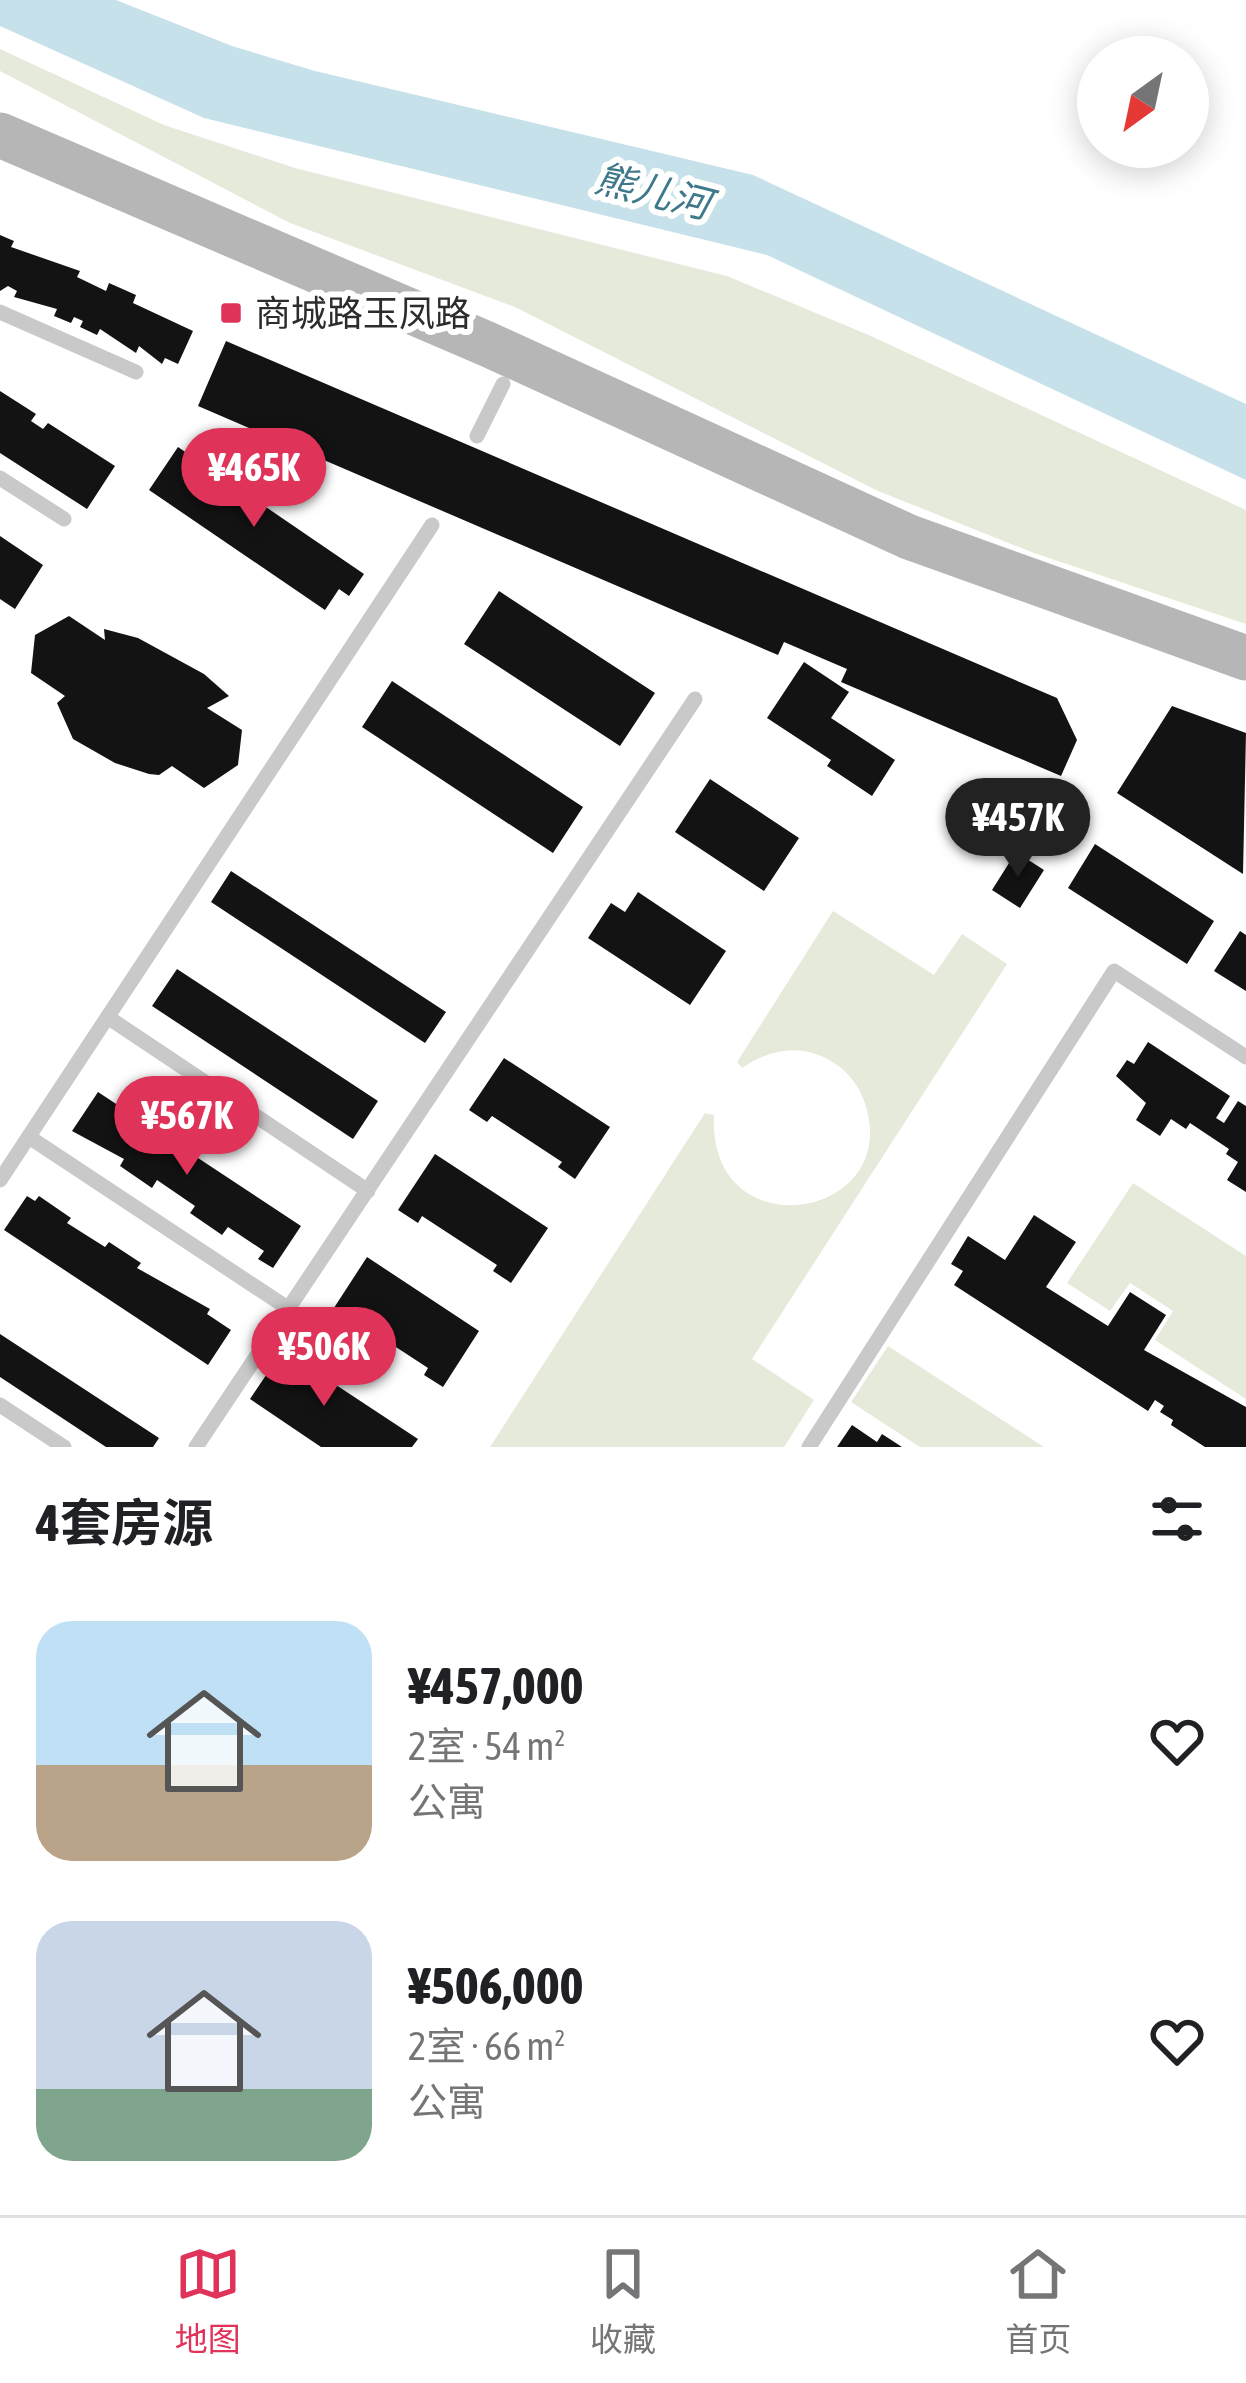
<!DOCTYPE html>
<html lang="zh">
<head>
<meta charset="utf-8">
<style>
	:root { --surface:#fff; --page:#f6f6f6; --text:#202124; --muted:#757577; --line:#e0e0e0; --accent:#df3359 }
	body { margin:0; font-family:"Asap Condensed","Noto Sans SC",sans-serif; background:var(--page); color:var(--text); height:100vh; display:flex; flex-direction:column; font-size:45px; white-space:nowrap }
	* { box-sizing:border-box; margin:0 }
	p { font-size:39px; color:var(--muted) }
	.icon { flex:none; width:66px; height:66px; fill:none; stroke:currentColor; stroke-width:2; stroke-linecap:round; stroke-linejoin:round }
	.map { position:relative; height:1447px; overflow:hidden }
	.side { display:flex; flex-direction:column; background:var(--surface); flex:1 }
	.side>* { flex:none }
	.needle { width:78px; rotate:213deg }
	.controls { position:absolute; left:1077px; top:36px; display:grid; gap:24px }
	.controls a { display:grid; place-items:center; width:132px; height:132px; border-radius:50%; background:var(--surface); box-shadow:0 6px 30px #0003; font-size:60px }
	.price { position:absolute; translate:-50% -102px; padding:0 27px; border-radius:42px; background:var(--accent); color:#fff; font-size:39px; line-height:78px; filter:drop-shadow(0 3px 6px #0008) }
	.price::after { content:''; position:absolute; left:50%; top:72px; width:36px; height:27px; margin-left:-18px; background:inherit; clip-path:polygon(0 0,100% 0,50% 100%) }
	.price.selected { background:#222; color:#fff }
	ul { padding:0; list-style:none }
	li { display:flex; align-items:center; gap:36px; height:300px; padding:0 36px }
	li span { display:grid; place-items:center; flex:none; width:336px; height:240px; border-radius:36px; color:#555 }
	li>.icon { margin-inline-start:auto }
	span .icon { width:144px; height:144px; fill:#fffc; stroke-width:1 }
	li b { font-size:51px }
	h2 { display:flex; justify-content:space-between; align-items:center; height:144px; padding:0 36px; font-size:51px }
	.tabs { display:flex; justify-content:space-around; align-items:center; height:168px; border-top:3px solid var(--line); background:var(--surface); font-size:33px; color:var(--muted) }
	.tabs a { display:grid; justify-items:center; gap:6px }
	.tabs .selected { color:var(--accent) }
	.map>svg:first-child { display:block }
</style>
</head>
<body>
<div class="map">
<svg width="1246" height="1447" viewBox="0 0 1246 1447">
	<rect width="100%" height="100%" fill="#fff"/>
	<!-- green -->
	<path fill="#e5eada" d="M0 49 164 125 295 168 727 276 871 336 1246 510V624L1034 553 878 491 515 307 290 223 0 71Z
		M833 911 934 975 962 934 1007 964 752 1359 814 1400 784 1447H490L705 1113 714 1115C707 1249 896 1222 867 1110 862 1089 848 1070 829 1060 799 1043 768 1050 742 1068L737 1062Z
		M1133 1183 1246 1256V1399L1155 1340 1173 1311 1130 1283 1110 1311 1067 1283Z
		M888 1346 1044 1447H920L851 1402Z"/>
	<!-- water -->
	<path fill="#c6e1e9" d="M0 0H116L232 46 315 71 753 175 1246 404V480L767 255 204 118 0 26Z"/>
	<!-- building -->
	<path fill="#131313" d="M0 235 14 241 11 247 80 271 77 277 106 291 109 283 136 295 133 303 193 331 178 364 165 358 162 364 139 346 136 353 100 329 97 335 80 327 83 321 74 317 71 323 54 316 57 309 14 297 17 291 8 286 0 291Z
		M226 341 1057 698 1077 740 1061 776 841 682 847 669 784 642 778 655 198 406Z
		M0 391 36 414 31 421 43 429 48 423 115 466 87 509 0 453Z
		M178 447 364 574 349 596 339 589 325 610 149 490Z
		M0 536 43 565 15 609 0 599Z
		M499 591 655 693 620 746 464 644Z
		M69 616 105 640 104 629 138 638 204 674 229 696 207 708 242 730 238 765 204 788 172 766 159 775 149 774 115 763 73 739 57 703 65 696 31 673 35 635Z
		M804 662 849 692 831 718 895 760 872 796 827 766 831 760 767 718Z
		M392 681 583 807 553 853 362 727Z
		M1172 706 1246 733 1243 874 1117 793Z
		M710 779 799 838 764 891 675 832Z
		M1095 844 1214 921 1187 964 1068 888Z
		M1016 852 1044 870 1020 908 992 890Z
		M231 871 446 1012 425 1043 211 902Z
		M638 892 726 951 690 1005 588 938 611 903 625 912Z
		M1240 931 1246 935V991L1214 971Z
		M177 969 378 1101 353 1139 152 1006Z
		M1148 1042 1230 1096 1216 1118 1224 1123 1238 1101 1246 1106V1192L1227 1180 1238 1162 1226 1154 1229 1149 1190 1123 1186 1129 1171 1119 1160 1136 1136 1120 1146 1103 1116 1076 1127 1060 1134 1064Z
		M504 1058 610 1127 575 1179 558 1167 562 1162 492 1116 487 1122 469 1110Z
		M98 1092 301 1226 273 1268 258 1259 264 1251 228 1227 222 1235 190 1213 195 1206 157 1180 152 1188 120 1166 124 1159 72 1131Z
		M435 1154 548 1228 511 1283 493 1271 497 1265 422 1216 418 1223 398 1210Z
		M27 1196 35 1201 39 1196 71 1218 67 1223 105 1247 109 1242 141 1263 137 1268 210 1309 207 1314 231 1330 208 1365 4 1230Z
		M1034 1215 1076 1242 1046 1287 1108 1326 1130 1292 1166 1315 1144 1350 1246 1407V1447H1205L1171 1425 1173 1420 1160 1412 1164 1406 1155 1400 1148 1411 954 1285 963 1271 951 1264 968 1236 1005 1260Z
		M367 1257 479 1331 443 1387 424 1375 428 1368 353 1319 349 1326 330 1314Z
		M0 1334 159 1438 153 1447H106L0 1377Z
		M283 1350 418 1439 412 1447H321L250 1399Z
		M852 1425 877 1442 882 1434 902 1447H837Z"/>
	<g fill="none" stroke-linecap="round" stroke-linejoin="round">
		<!-- lane -->
		<path stroke="#c9c9c9" stroke-width="15" d="M0 312 136 372
			M477 436 503 384
			M0 478 64 519
			M109 1018 368 1191
			M29 1137 289 1309
			M0 1180 432 525
			M0 1405 64 1447
			M196 1447 695 699
			M809 1447 1114 971 1246 1057"/>
		<!-- secondary -->
		<path stroke="#b6b6b6" stroke-width="45" d="M0 135 487 344 909 537 1246 658"/>
	</g>
	<!-- markers -->
	<rect fill="#df3359" stroke="#fff" stroke-width="4.5" x="219" y="301" width="24" height="24" rx="6"/>
	<g text-anchor="middle" stroke-width="12" stroke-linejoin="round" paint-order="stroke">
		<!-- poi labels -->
		<g font-size="36" fill="#2c2c2c" stroke="#fff" text-anchor="start">
			<text x="255" y="326">商城路玉凤路</text>
		</g>
		<!-- water labels -->
		<g font-size="39" font-style="italic" fill="#3e788b" stroke="#fff">
			<text transform="translate(653 191) rotate(14)" y="14">熊儿河</text>
		</g>
	</g>
</svg>
<div class="controls">
<a><svg class="needle" viewBox="-14 -14 28 28"><path d="M0-13l5 13h-10z" fill="#e53935"/><path d="M0 13l5-13h-10z" fill="#757577"/></svg></a>
</div>
<b class="price" style="left:254px;top:530px">¥465K</b>
<b class="price selected" style="left:1018px;top:880px">¥457K</b>
<b class="price" style="left:187px;top:1178px">¥567K</b>
<b class="price" style="left:324px;top:1409px">¥506K</b>
</div>
<section class="side">
<h2>4套房源<svg class="icon" aria-label="filters" viewBox="0 0 24 24"><path d="M4 7h16M4 17h16"/><circle cx="9" cy="7" r="2"/><circle cx="15" cy="17" r="2"/></svg></h2>
<ul>
<li><span style="background:linear-gradient(#bfe0f5 60%,#b9a48a 0)"><svg class="icon" aria-label="home" viewBox="0 0 24 24"><path d="M3 11l9-7 9 7M6 9v11h12V9"/></svg></span><div><b>¥457,000</b><p>2室 · 54 m²</p><p>公寓</p></div><svg class="icon" aria-label="heart" viewBox="0 0 24 24"><path d="M12 20l-8-8c-3-5 5-10 8-4 3-6 11-1 8 4z"/></svg></li>
<li><span style="background:linear-gradient(#c9d6e8 70%,#7fa58c 0)"><svg class="icon" aria-label="home" viewBox="0 0 24 24"><path d="M3 11l9-7 9 7M6 9v11h12V9"/></svg></span><div><b>¥506,000</b><p>2室 · 66 m²</p><p>公寓</p></div><svg class="icon" aria-label="heart" viewBox="0 0 24 24"><path d="M12 20l-8-8c-3-5 5-10 8-4 3-6 11-1 8 4z"/></svg></li>
</ul>
</section>
<nav class="tabs">
<a class="selected"><svg class="icon" aria-label="map" viewBox="0 0 24 24"><path d="M3 6l6-2 6 2 6-2v14l-6 2-6-2-6 2zM9 4v14M15 6v14"/></svg>地图</a>
<a><svg class="icon" aria-label="saved" viewBox="0 0 24 24"><path d="M7 4h10v16l-5-4-5 4z"/></svg>收藏</a>
<a><svg class="icon" aria-label="home" viewBox="0 0 24 24"><path d="M3 11l9-7 9 7M6 9v11h12V9"/></svg>首页</a>
</nav>
</body>
</html>
